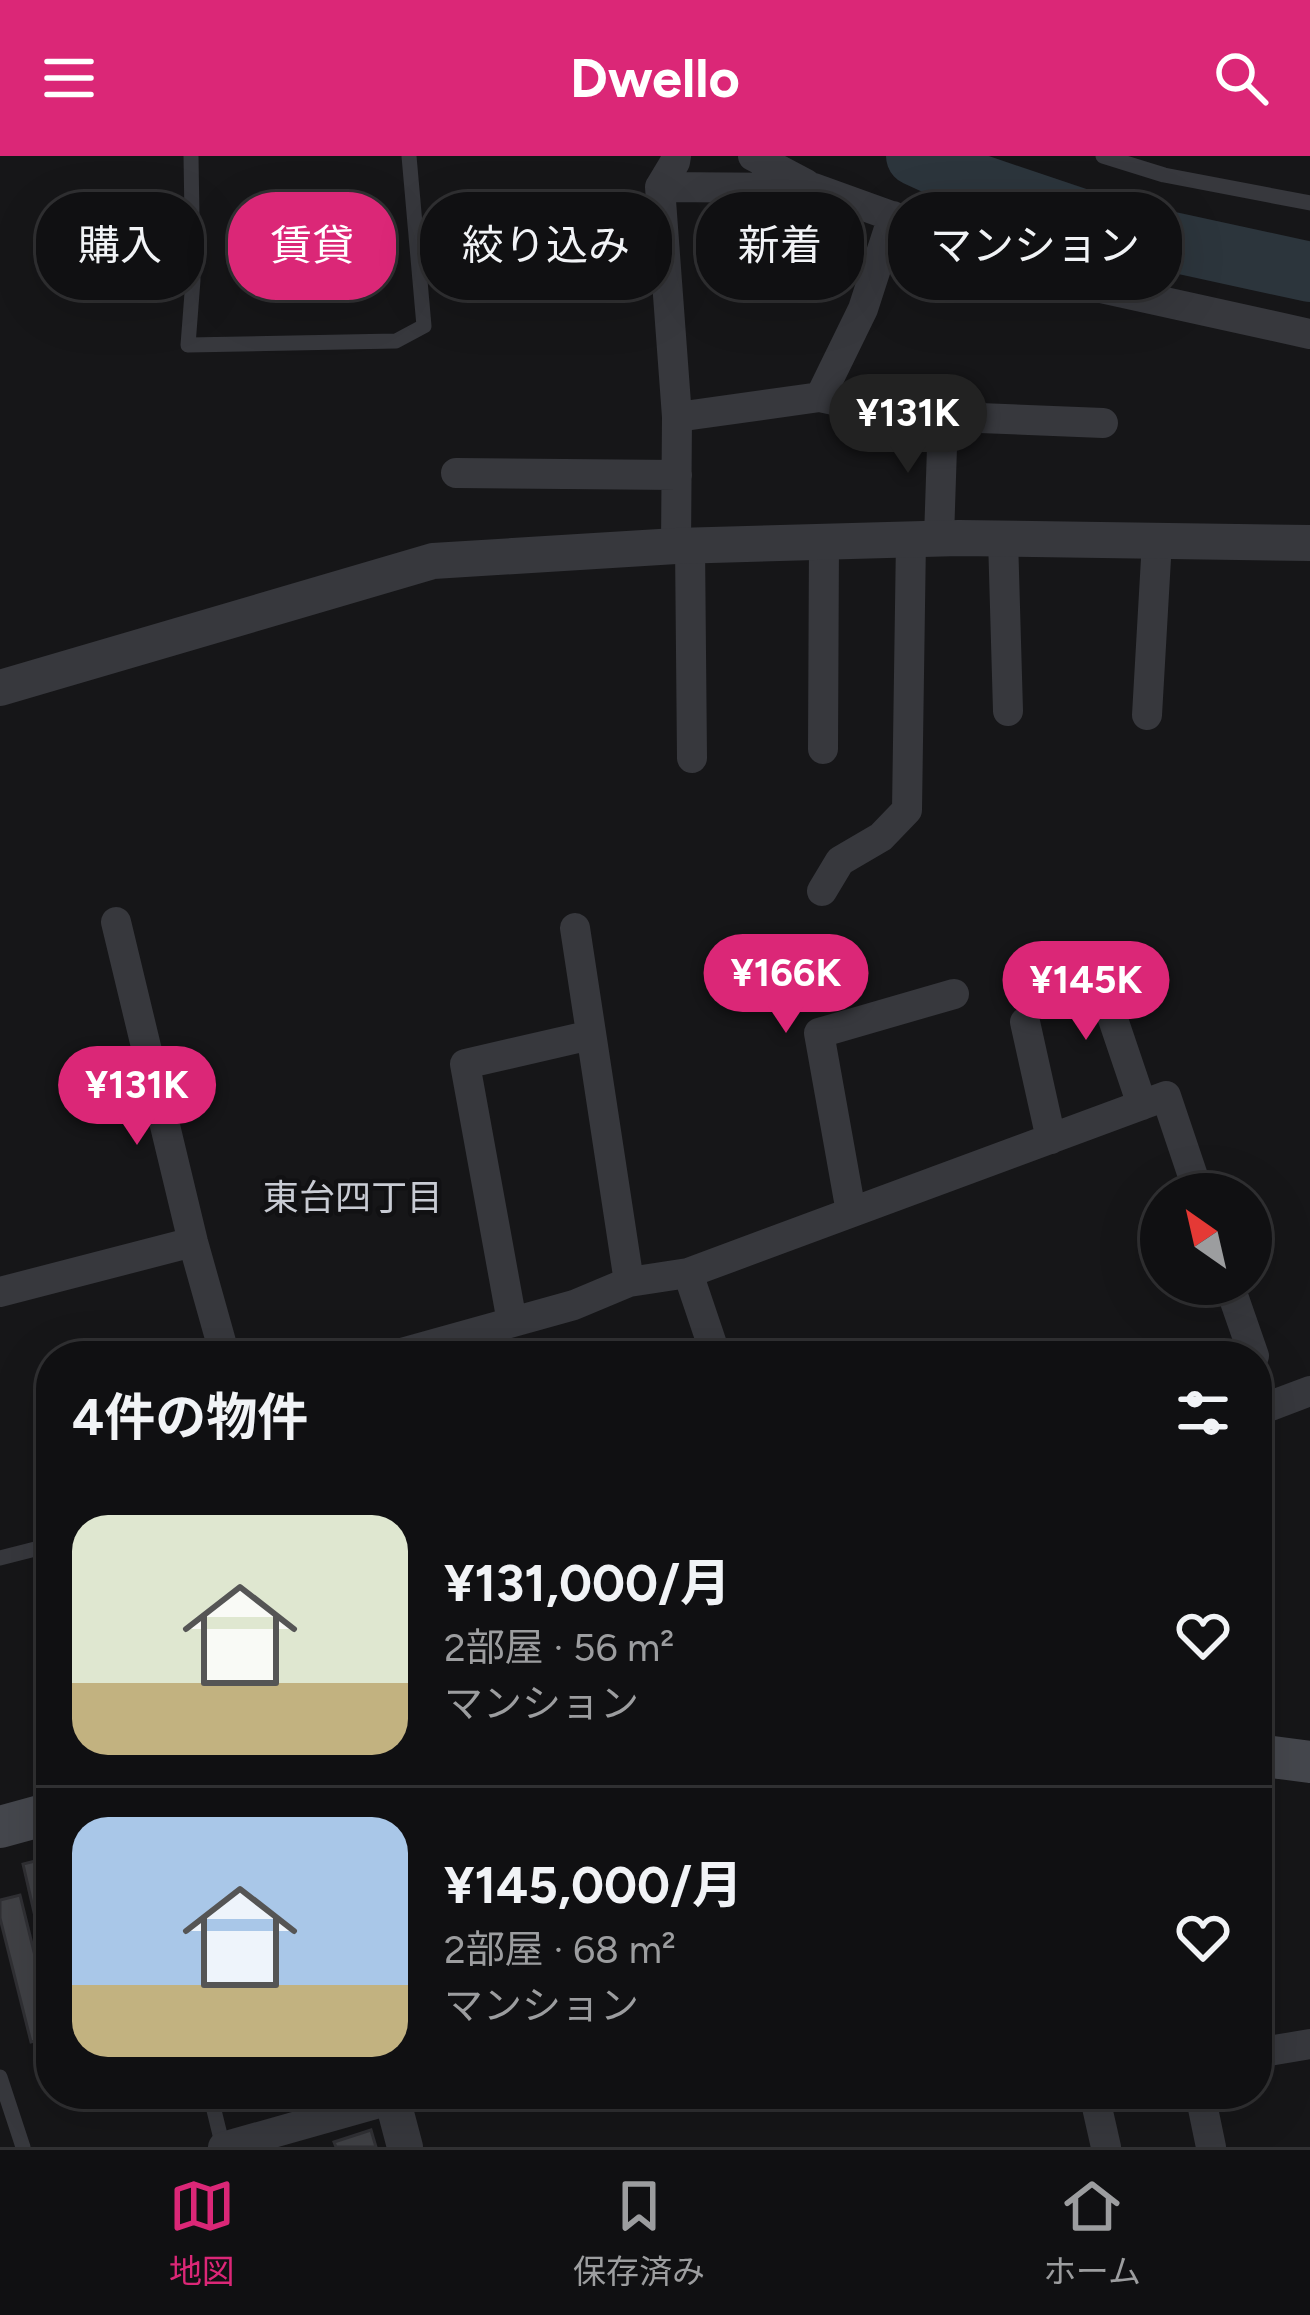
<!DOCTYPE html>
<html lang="ja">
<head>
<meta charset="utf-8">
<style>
	:root { --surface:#101012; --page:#1e1e20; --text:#f1f3f6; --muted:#9c9d9f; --line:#303032; --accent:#db2777 }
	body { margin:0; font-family:Figtree,"Noto Sans JP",sans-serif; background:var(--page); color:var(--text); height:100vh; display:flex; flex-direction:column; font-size:45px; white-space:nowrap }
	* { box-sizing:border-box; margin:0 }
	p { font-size:39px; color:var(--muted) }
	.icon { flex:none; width:66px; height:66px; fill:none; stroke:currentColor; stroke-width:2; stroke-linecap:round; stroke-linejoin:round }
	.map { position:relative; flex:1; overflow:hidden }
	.panel { position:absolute; left:36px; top:1185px; width:1236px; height:768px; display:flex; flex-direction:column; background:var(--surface); border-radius:48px; box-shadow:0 12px 48px #0002,0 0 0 3px var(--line) }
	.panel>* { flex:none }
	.top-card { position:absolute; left:36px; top:36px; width:1239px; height:108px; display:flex; gap:24px }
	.needle { width:78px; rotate:326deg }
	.tools { position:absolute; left:1140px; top:1017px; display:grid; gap:24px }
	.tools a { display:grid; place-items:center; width:132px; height:132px; border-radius:50%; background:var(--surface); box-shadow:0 12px 48px #0002,0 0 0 3px var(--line); font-size:60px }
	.price { position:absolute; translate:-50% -102px; padding:0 27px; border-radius:42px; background:var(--accent); color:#fff; font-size:39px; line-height:78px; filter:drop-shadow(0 3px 6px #0008) }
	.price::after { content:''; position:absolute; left:50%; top:72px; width:36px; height:27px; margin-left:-18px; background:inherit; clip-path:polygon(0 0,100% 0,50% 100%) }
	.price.on { background:#222; color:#fff }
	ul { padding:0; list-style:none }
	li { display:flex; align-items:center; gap:36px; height:300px; padding:0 36px }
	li+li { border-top:3px solid var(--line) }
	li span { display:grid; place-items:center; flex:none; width:336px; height:240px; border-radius:36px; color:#555 }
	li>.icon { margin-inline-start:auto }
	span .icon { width:144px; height:144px; fill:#fffc; stroke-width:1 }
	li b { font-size:51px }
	h2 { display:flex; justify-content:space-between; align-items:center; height:144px; padding:0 36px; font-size:51px }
	.pill { padding:0 42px; border-radius:48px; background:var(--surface); box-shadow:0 12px 48px #0002,0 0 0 3px var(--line); font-size:42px; line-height:108px }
	.pill.on { background:var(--accent); color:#fff }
	header { display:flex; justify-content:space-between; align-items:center; height:156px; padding:0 36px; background:var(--accent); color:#fff; font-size:54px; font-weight:700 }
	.tabs { display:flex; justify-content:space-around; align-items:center; height:168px; border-top:3px solid var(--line); background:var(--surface); font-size:33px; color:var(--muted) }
	.tabs a { display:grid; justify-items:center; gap:6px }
	.tabs .on { color:var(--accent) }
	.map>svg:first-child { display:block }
</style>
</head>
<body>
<header><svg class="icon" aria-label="menu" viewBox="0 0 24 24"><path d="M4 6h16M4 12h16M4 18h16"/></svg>Dwello<svg class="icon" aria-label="search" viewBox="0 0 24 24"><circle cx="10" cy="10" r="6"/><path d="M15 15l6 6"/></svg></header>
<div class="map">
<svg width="1310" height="1991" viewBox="0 0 1310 1991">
	<rect width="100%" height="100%" fill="#161618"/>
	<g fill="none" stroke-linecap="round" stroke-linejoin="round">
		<!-- river -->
		<path stroke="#2c353c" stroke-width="60" d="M916 0 975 27 1108 72 1310 116"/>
	</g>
	<!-- building -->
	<path fill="#404145" stroke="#303034" stroke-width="3" d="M51 1701V1812L47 1813 23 1708Z
		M20 1739 51 1865V1881L31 1886 0 1762V1744Z
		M371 1974 376 1991H336L334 1986Z"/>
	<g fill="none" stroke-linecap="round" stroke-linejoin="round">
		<!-- service -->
		<path stroke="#37383d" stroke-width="15" d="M191 0 193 124 188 189 396 185 424 170 409 0
			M1103 0 1164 19 1310 47
			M0 1402 51 1389
			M0 1921 23 1991
			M210 1938 223 1991"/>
		<!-- minor -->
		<path stroke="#37383d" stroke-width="30" d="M676 0 675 6 660 31 677 261 676 390
			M753 0 806 28
			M660 31 814 32 1074 126 1310 178
			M820 241 903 259 1103 267
			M677 261 820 241 863 153 893 60
			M456 317 677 319
			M939 382 943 261
			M1003 382 1008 555
			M690 389 692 602
			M1147 559 1157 385
			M823 593 824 385
			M822 735 840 705 881 681 907 654 911 383
			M116 766 193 1086 225 1200
			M575 772 629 1126
			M1093 804 1142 949
			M1025 866 1051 983
			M851 1056 819 877 954 838
			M688 1117 716 1200
			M1229 1128 1254 1200
			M0 1136 193 1086
			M512 1166 465 908 591 879
			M391 1200 574 1149 629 1126 688 1117 1166 940 1199 1038
			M1257 1255 1310 1235
			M1257 1897 1310 1888
			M1094 1938 1106 1991
			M1200 1938 1211 1991
			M223 1991 393 1943"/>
		<!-- tertiary -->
		<path stroke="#37383d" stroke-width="36" d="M0 532 433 405 676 390 959 382 1310 387
			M391 1938 405 1991"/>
		<!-- secondary -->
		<path stroke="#45474d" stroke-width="42" d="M1257 1599 1310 1606
			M0 1671 51 1657"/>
	</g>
	<g text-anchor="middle" stroke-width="9" stroke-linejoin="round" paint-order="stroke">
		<!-- neighbourhood labels -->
		<g font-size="36" fill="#c9ccd4" stroke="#111113">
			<text x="353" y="1054">東台四丁目</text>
		</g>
	</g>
</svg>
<div class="tools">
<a><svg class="needle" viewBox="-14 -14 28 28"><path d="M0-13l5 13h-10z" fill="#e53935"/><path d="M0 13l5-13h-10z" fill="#9c9d9f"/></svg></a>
</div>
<b class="price on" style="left:908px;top:320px">¥131K</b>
<b class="price" style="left:786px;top:880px">¥166K</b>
<b class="price" style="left:1086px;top:887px">¥145K</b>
<b class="price" style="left:137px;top:992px">¥131K</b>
<div class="top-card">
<a class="pill">購入</a>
<a class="pill on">賃貸</a>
<a class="pill">絞り込み</a>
<a class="pill">新着</a>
<a class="pill">マンション</a>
</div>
<section class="panel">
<h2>4件の物件<svg class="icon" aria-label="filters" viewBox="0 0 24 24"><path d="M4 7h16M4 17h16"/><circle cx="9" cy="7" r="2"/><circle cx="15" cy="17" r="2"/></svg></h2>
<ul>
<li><span style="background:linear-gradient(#dfe7d0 70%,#c2b280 0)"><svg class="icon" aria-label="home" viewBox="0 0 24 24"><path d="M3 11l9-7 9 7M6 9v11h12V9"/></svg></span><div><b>¥131,000/月</b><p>2部屋 · 56 m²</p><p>マンション</p></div><svg class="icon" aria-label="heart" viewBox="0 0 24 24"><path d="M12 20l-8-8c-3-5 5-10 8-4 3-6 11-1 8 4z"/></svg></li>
<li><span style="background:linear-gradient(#a9c7e8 70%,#c2b280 0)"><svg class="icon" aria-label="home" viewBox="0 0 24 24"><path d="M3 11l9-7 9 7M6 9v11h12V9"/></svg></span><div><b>¥145,000/月</b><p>2部屋 · 68 m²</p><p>マンション</p></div><svg class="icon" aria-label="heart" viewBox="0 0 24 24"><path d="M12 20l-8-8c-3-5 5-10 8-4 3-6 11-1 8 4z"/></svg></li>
</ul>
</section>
</div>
<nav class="tabs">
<a class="on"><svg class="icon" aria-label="map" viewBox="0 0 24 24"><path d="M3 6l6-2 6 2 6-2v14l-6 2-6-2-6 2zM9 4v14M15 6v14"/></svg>地図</a>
<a><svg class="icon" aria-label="saved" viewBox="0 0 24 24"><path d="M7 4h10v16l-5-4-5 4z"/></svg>保存済み</a>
<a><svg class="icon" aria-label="home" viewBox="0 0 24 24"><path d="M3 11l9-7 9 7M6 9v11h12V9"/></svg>ホーム</a>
</nav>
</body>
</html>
